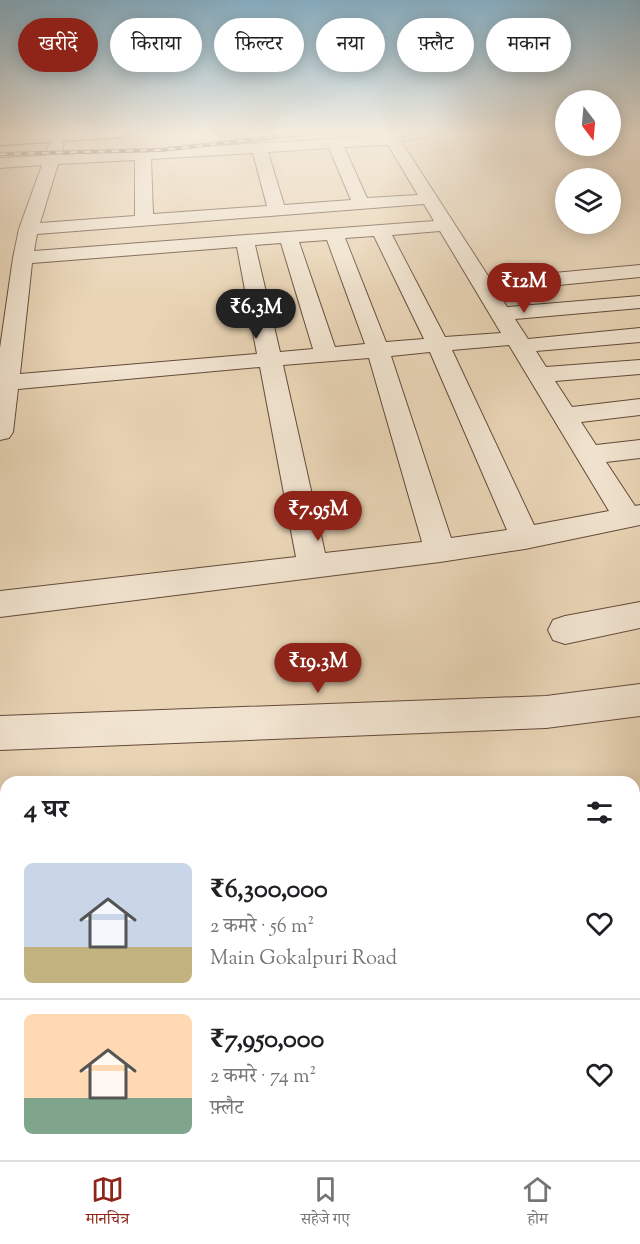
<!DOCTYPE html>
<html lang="hi">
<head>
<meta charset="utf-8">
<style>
	:root { --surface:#fff; --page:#f6f6f6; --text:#202124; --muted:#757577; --line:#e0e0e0; --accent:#8f2418 }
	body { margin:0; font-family:"Sorts Mill Goudy","Noto Serif Devanagari",serif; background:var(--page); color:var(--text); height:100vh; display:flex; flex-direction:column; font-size:22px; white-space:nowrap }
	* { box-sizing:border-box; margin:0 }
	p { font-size:20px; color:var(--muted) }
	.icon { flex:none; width:33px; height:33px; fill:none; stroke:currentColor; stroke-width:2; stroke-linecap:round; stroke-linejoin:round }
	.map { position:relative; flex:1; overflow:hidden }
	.panel { position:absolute; left:0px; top:776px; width:640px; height:386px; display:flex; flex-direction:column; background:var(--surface); border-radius:18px 18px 0 0; box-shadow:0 3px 15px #0003 }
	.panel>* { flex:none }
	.guide { position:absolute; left:18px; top:18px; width:604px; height:54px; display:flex; gap:12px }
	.needle { width:39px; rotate:164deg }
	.buttons { position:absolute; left:555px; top:90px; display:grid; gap:12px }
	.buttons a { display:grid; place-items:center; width:66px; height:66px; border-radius:50%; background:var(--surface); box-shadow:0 3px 15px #0003; font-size:30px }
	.price { position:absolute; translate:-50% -51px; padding:0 14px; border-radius:21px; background:var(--accent); color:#fff; font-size:20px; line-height:39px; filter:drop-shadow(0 2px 3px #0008) }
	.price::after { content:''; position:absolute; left:50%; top:36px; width:18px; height:14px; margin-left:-9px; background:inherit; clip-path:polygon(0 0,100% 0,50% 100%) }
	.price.on { background:#222; color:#fff }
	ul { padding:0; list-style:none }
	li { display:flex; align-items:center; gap:18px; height:150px; padding:0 24px }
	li+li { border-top:2px solid var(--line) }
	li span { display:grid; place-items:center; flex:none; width:168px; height:120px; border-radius:9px; color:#555 }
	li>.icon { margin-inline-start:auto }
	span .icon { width:72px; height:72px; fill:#fffc; stroke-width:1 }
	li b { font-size:26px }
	h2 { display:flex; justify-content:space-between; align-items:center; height:72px; padding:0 24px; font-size:26px }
	.chip { padding:0 21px; border-radius:27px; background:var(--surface); box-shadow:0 3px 15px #0003; font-size:21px; line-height:54px }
	.chip.on { background:var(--accent); color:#fff }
	.tab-bar { display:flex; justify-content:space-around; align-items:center; height:84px; border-top:2px solid var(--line); background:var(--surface); font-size:16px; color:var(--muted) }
	.tab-bar a { display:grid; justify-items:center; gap:3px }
	.tab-bar .on { color:var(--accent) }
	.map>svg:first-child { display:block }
</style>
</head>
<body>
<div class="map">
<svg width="640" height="1160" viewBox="0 0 640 1160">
	<rect width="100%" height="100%" fill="#e9d5b6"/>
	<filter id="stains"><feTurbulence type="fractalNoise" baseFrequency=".00333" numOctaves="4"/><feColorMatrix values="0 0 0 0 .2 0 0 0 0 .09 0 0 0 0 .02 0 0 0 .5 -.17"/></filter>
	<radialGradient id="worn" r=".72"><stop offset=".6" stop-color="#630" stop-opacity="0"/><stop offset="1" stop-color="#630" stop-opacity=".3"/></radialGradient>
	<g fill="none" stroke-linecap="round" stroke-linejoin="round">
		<defs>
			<path id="lane" d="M420 132H427V136L392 142 388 140 420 134Z"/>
			<path id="street" d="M381 132H395L490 279 640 265V277L497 291 507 307 640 296V308L515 319 528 339 640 328V342L536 351 546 367 640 360V374L555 381 572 407 640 399V415L581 422 596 445 640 440V458L606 462 635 506 640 505V525L525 549 440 562 0 617V591L296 557 260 367 18 389 13 432 9 438 0 440V348L13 258 19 229 42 165 0 168V158L45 156 50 143 57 139 64 143 61 155 383 136ZM388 145 418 195 367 198 344 147ZM329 148 351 200 284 205 268 152ZM253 153 267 206 153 214 151 159ZM135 160V216L40 223 58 164ZM424 204 434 221 34 251 37 234ZM440 231 501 333 445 337 392 235ZM374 236 424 339 386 342 345 238ZM327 240 365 344 335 347 299 242ZM281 243 313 349 280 352 255 245ZM237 247 257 354 20 374 32 263ZM509 345 609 511 534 525 452 350ZM430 352 507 530 451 538 391 356ZM369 358 422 542 325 553 283 365Z
				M640 602V628L565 644 553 640 548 630 553 620 565 616Z
				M640 684V716L546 728 0 750V716L546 696Z
				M640 791V831L634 832V792Z
				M6 820V862L0 863V821Z
				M634 928H640V974H634Z
				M6 960V1006L0 1007V961Z"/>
			<path id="secondary" d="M48 132H130L123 137 0 145V135Z"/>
			<path id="highway" d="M0 132H26L19 137 0 138Z"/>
		</defs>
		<!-- lane casing -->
		<use href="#lane" stroke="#644a3a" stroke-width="3"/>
		<!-- street casing -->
		<use href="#street" stroke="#644a3a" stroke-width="2"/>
		<!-- secondary casing -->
		<use href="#secondary" stroke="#371b11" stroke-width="3"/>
		<!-- highway casing -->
		<use href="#highway" stroke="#371b11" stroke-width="3"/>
		<!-- lane -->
		<use href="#lane" fill="#f1e4d0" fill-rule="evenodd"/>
		<!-- street -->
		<use href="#street" fill="#f1e4d0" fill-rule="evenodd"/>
		<!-- secondary -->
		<use href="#secondary" fill="#f1e4d0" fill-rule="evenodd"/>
		<!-- highway -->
		<use href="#highway" fill="#e9d5b6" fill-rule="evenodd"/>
		<defs>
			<path id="rail" d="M0 154 161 150 322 132"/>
		</defs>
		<!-- rail casing -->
		<use href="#rail" stroke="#371b11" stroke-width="4"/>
		<!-- rail -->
		<use href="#rail" stroke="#f1e4d0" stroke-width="2" stroke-dasharray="7" stroke-linecap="butt"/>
	</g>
	<!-- sky -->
	<linearGradient id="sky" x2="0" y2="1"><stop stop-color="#87b6d0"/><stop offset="0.45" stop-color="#f5ecde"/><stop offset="1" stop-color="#f5ecde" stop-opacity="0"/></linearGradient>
	<rect width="640" height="295" fill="url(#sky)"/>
	<rect width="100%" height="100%" filter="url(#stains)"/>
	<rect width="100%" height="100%" fill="url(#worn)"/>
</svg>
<div class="buttons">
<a><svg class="needle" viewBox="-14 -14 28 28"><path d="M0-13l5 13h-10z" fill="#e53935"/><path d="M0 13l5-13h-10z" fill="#757577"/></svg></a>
<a><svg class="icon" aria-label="layers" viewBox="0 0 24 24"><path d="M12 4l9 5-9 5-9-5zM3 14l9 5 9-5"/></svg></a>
</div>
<b class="price" style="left:524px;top:314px">₹12M</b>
<b class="price on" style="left:256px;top:340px">₹6.3M</b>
<b class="price" style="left:318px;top:542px">₹7.95M</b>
<b class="price" style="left:318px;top:694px">₹19.3M</b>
<div class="guide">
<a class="chip on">खरीदें</a>
<a class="chip">किराया</a>
<a class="chip">फ़िल्टर</a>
<a class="chip">नया</a>
<a class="chip">फ़्लैट</a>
<a class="chip">मकान</a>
</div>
<section class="panel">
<h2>4 घर<svg class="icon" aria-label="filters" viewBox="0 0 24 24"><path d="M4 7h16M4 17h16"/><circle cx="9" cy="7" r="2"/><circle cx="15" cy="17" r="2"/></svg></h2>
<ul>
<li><span style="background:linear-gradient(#c9d6e8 70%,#c2b280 0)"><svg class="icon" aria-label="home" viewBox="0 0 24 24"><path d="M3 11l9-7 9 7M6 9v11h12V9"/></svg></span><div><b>₹6,300,000</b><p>2 कमरे · 56 m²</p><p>Main Gokalpuri Road</p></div><svg class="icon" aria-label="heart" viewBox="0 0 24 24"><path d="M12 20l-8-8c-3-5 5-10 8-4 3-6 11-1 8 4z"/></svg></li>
<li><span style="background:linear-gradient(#ffd9b3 70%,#7fa58c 0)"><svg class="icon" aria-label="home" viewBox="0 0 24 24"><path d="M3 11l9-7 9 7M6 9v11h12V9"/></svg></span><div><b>₹7,950,000</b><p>2 कमरे · 74 m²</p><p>फ़्लैट</p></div><svg class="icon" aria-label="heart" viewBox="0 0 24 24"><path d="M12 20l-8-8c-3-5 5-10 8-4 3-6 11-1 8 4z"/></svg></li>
</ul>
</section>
</div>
<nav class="tab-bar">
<a class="on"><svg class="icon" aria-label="map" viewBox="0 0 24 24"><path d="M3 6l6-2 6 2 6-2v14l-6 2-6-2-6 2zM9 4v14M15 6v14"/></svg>मानचित्र</a>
<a><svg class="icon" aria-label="saved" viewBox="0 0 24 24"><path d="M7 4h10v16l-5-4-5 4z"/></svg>सहेजे गए</a>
<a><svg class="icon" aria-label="home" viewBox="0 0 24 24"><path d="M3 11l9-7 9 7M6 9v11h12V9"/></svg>होम</a>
</nav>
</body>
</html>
